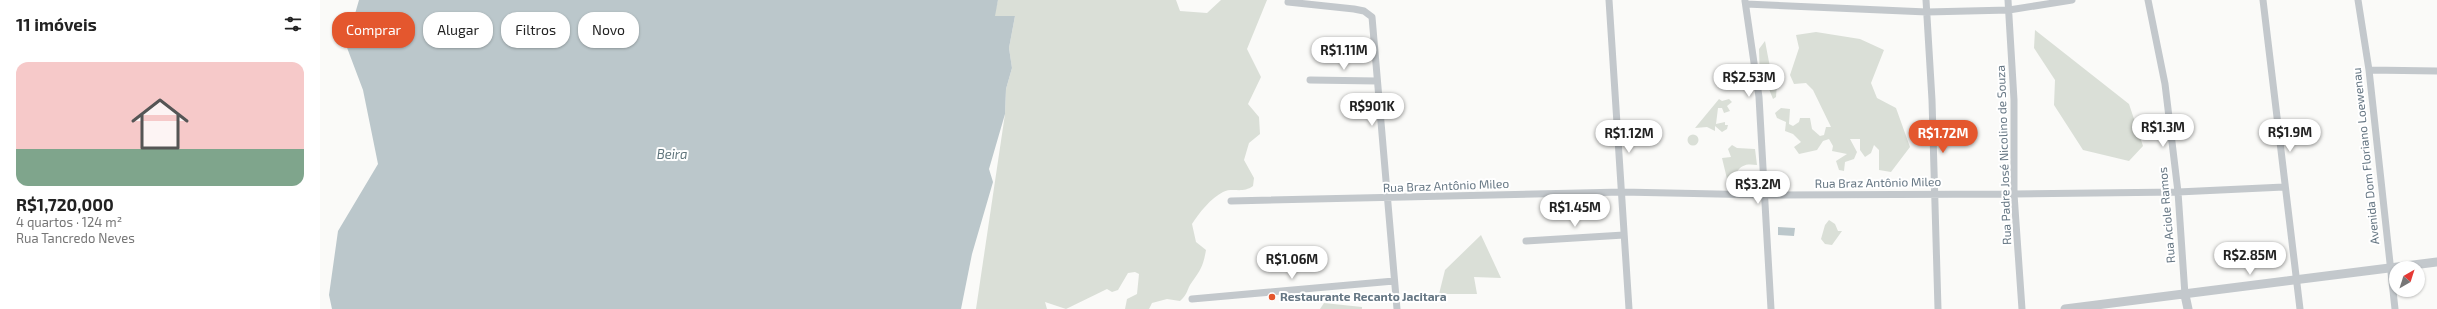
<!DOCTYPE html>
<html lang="pt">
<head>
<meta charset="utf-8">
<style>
	:root { --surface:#fff; --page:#f2f2f2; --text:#222; --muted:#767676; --line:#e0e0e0; --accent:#e4572e }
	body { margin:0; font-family:"Exo 2",sans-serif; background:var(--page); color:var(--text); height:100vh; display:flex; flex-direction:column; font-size:15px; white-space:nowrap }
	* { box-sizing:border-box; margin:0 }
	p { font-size:13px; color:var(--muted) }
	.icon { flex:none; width:22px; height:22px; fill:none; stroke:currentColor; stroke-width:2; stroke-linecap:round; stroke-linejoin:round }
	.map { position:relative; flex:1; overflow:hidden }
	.side { display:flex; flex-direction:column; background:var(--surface); width:320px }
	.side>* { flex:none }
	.guide { position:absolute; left:12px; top:12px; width:380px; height:36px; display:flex; gap:8px }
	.needle { width:26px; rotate:39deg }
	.buttons { position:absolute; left:2069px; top:261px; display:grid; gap:8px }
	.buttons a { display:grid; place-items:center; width:36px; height:36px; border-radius:50%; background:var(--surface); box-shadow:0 1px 3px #0004; font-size:20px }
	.price { position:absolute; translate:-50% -34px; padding:0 9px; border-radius:14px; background:#fff; color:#222; font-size:13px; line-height:26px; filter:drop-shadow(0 1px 2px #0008) }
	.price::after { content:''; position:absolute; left:50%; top:24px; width:12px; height:9px; margin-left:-6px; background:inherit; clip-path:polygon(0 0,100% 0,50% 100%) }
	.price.active { background:var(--accent); color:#fff }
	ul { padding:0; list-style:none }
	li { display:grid; align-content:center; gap:8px; height:212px; padding:0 16px }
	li+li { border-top:1px solid var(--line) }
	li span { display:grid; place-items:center; height:124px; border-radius:12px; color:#555 }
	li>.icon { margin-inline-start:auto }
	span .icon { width:72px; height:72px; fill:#fffc; stroke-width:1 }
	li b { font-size:17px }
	h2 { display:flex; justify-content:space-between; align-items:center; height:48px; padding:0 16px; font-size:17px }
	.chip { padding:0 14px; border-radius:16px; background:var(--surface); box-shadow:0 1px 3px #0004; font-size:14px; line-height:36px }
	.chip.active { background:var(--accent); color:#fff }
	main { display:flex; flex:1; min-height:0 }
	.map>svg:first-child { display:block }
</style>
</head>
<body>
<main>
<section class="side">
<h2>11 imóveis<svg class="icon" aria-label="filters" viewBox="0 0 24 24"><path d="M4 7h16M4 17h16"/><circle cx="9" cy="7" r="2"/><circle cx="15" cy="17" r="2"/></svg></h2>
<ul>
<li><span style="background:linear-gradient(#f6c9c9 70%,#7fa58c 0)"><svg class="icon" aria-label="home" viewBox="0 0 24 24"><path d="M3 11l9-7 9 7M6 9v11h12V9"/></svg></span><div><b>R$1,720,000</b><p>4 quartos · 124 m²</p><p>Rua Tancredo Neves</p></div></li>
</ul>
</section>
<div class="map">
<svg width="2117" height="309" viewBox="0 0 2117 309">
	<rect width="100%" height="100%" fill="#fafaf8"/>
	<!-- green -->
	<path fill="#dadfd7" d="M678 0H856L860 11 887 13 901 0H947L927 49 941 77 928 104 939 117 940 134 929 143 924 160 934 178 933 186C922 194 913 187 903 192 891 198 879 213 872 224L876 242 886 250C883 267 881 269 872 282 866 290 869 293 860 301L847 299 832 303 829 309H805L807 299 817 294 819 274 815 272 808 273 798 290 792 292 787 289 746 309 725 302 727 309H656L685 114 686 89 692 68 689 48 695 16H674Z
		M1715 30 1809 104 1823 146 1809 161 1763 150 1734 105 1735 80 1714 48Z
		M1496 32 1540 39 1564 50 1551 83 1557 98 1576 108 1590 147 1571 172 1559 170V150L1554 145 1551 153 1545 157 1540 150V139H1530L1537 152 1534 159 1525 162 1524 171 1519 170 1516 161 1527 154 1512 151 1513 146 1509 139 1503 141 1497 150 1479 154 1474 147 1481 142 1473 134 1465 131 1466 122 1457 118 1455 113 1461 108 1470 109 1469 124 1473 126 1479 122 1480 118H1490L1492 129 1500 136 1504 135 1506 127H1511L1493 90 1486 83 1474 84 1470 75 1479 48 1476 35Z
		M1445 41 1453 83H1457L1456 97 1453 99 1449 89 1443 90 1440 83 1439 49Z
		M1399 99 1402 101 1409 99 1412 102 1407 106 1410 111 1404 113 1402 108H1398L1396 124 1405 122V125H1408L1407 129 1402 132 1395 126V131L1387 127 1375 128Z
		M1367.5 140a5.5 5.5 0 1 1 11 0a5.5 5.5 0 1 1-11 0Z
		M1412 145 1417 148 1435 149 1437 165C1427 164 1422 164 1416 173V183L1412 186 1408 183 1402 158 1411 157 1408 149Z
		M1509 220 1515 224 1518 231H1522L1512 245 1505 244 1501 239 1505 225Z
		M1161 235 1181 278 1154 277 1157 294H1119L1125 270Z
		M1004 303 1042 307V309H1000Z"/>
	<!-- water -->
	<path fill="#bbc7cb" d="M39 0H678L675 16H695L689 48 692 68 686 89 685 114 669 169 673 182 652 254 641 309H12L9 295 18 231 58 164 43 90 26 45Z
		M1458 227 1475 228 1474 236 1458 235Z"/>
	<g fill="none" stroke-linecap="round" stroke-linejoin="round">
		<!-- minor -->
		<path stroke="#c3c8cc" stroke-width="7" d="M1289 0 1309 309
			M1606 0 1612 100 1618 309
			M1688 0 1694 100V194L1702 309
			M1828 0 1845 84 1858 192 1865 295
			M1943 0 1980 309
			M2038 0 2049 70 2075 309
			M1425 1 1439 97 1451 309
			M968 2 1034 9 1044 11 1052 17 1077 309
			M1426 4 1607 12 1689 10 1752 0
			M2049 70 2117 71
			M990 80 1057 81
			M911 201 1302 192 1445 195 1694 194 1858 192 1964 187
			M1206 241 1304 235
			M872 299 1074 281"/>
		<!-- tertiary -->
		<path stroke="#c3c8cc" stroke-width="9" d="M1865 295 1868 309
			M1745 309 2117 262"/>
	</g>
	<!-- markers -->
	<circle fill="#e4572e" stroke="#fff" stroke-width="1.5" cx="952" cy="297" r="4"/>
	<g text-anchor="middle" stroke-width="4" stroke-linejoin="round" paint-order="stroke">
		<!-- street labels -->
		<g font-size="12" fill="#657683" stroke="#fff">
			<text transform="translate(1684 155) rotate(-92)" y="4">Rua Padre José Nicolino de Souza</text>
			<text transform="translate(2046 156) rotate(-96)" y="4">Avenida Dom Floriano Loewenau</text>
			<text transform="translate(1558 183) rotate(-1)" y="4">Rua Braz Antônio Mileo</text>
			<text transform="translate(1126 186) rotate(-2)" y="4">Rua Braz Antônio Mileo</text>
			<text transform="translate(1847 215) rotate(-95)" y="4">Rua Aciole Ramos</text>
		</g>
		<!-- poi labels -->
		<g font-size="12" font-weight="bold" fill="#657683" stroke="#fff" text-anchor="start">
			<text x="960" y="301">Restaurante Recanto Jacitara</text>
		</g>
		<!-- water labels -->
		<g font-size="13" font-style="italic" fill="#60757c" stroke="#fff">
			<text x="352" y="159">Beira</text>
		</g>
	</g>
</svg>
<div class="buttons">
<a><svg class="needle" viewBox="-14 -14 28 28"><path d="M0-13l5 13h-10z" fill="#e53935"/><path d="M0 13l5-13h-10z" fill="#767676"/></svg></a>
</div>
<b class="price" style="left:1024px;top:71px">R$1.11M</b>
<b class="price" style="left:1429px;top:98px">R$2.53M</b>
<b class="price" style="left:1052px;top:127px">R$901K</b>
<b class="price" style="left:1843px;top:148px">R$1.3M</b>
<b class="price" style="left:1970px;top:153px">R$1.9M</b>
<b class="price" style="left:1309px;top:154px">R$1.12M</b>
<b class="price active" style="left:1623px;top:154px">R$1.72M</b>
<b class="price" style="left:1438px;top:205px">R$3.2M</b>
<b class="price" style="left:1255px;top:228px">R$1.45M</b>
<b class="price" style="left:1930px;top:276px">R$2.85M</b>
<b class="price" style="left:972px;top:280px">R$1.06M</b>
<div class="guide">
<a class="chip active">Comprar</a>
<a class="chip">Alugar</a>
<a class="chip">Filtros</a>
<a class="chip">Novo</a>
</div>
</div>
</main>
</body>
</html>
